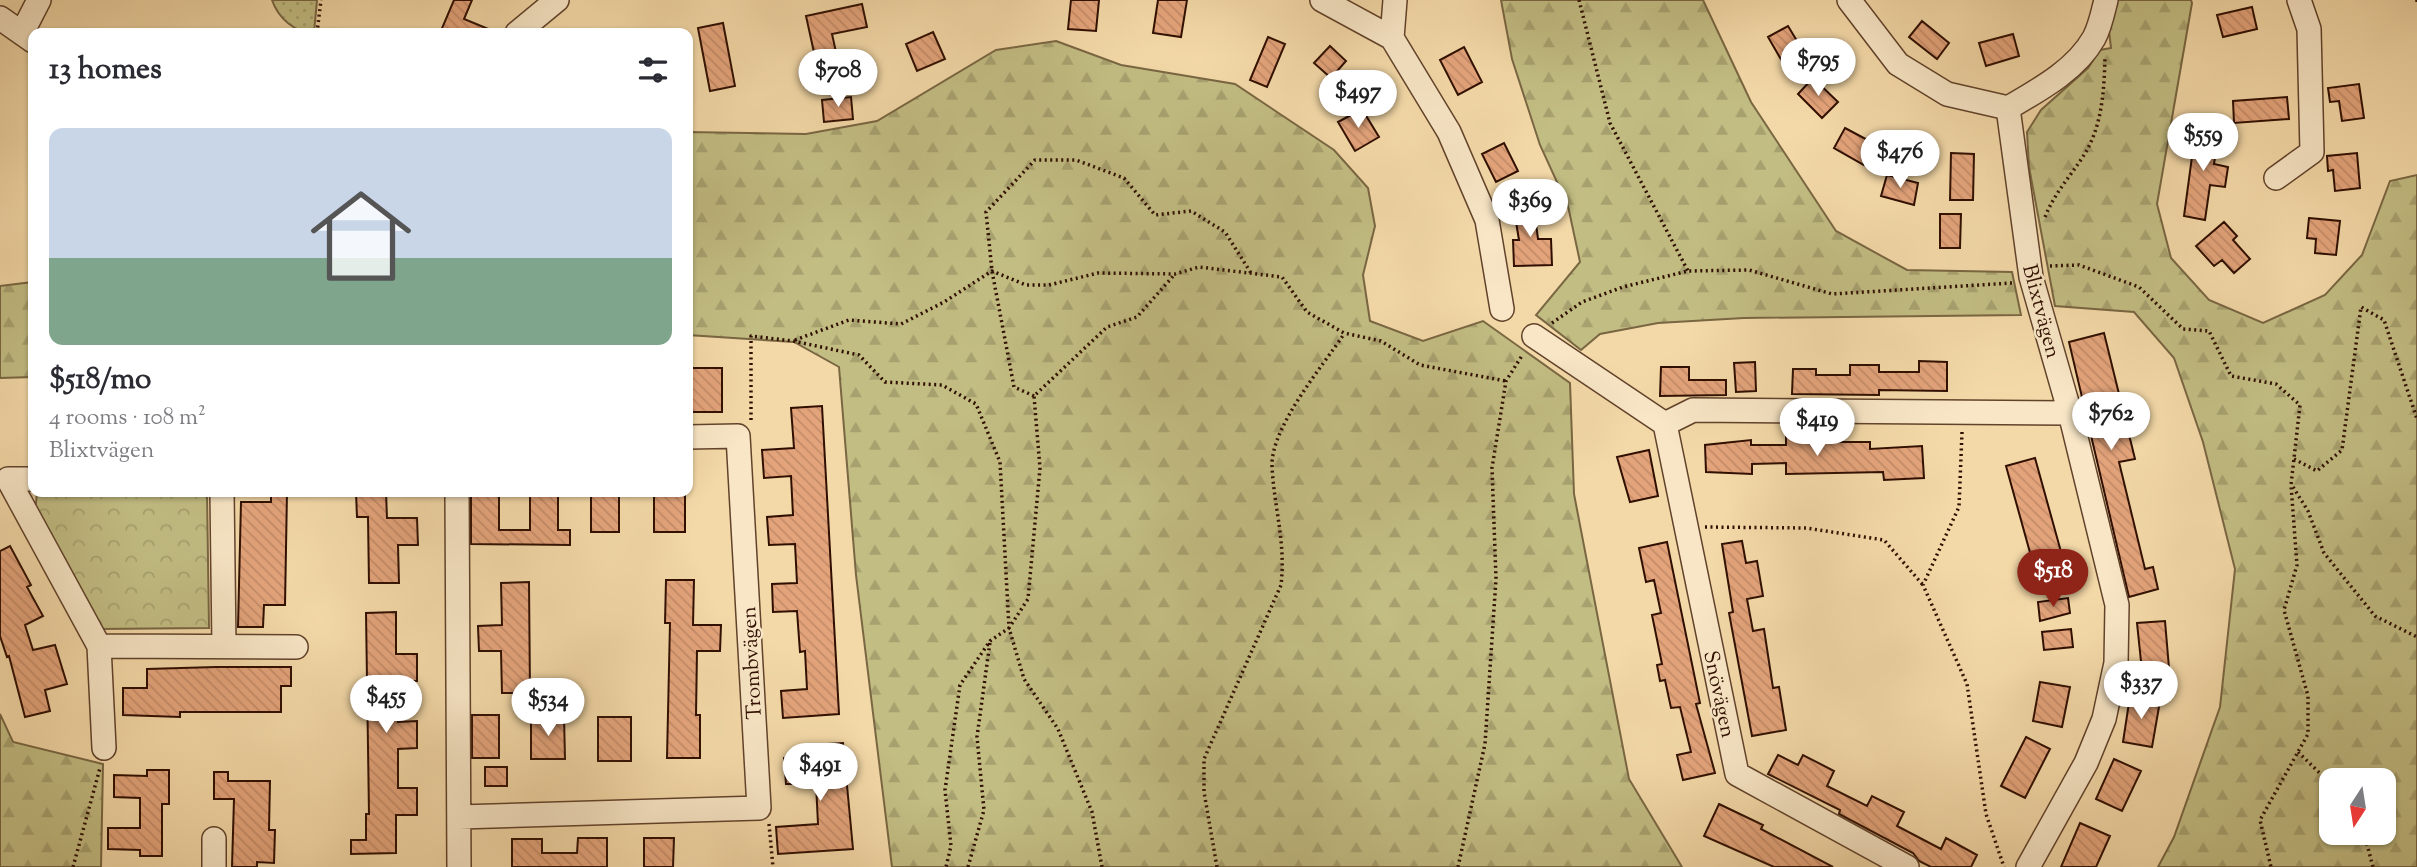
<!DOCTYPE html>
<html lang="en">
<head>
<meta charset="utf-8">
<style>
	:root { --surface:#fff; --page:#f7f7f7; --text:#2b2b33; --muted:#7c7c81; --line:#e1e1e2; --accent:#8f2418 }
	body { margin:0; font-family:"Sorts Mill Goudy",serif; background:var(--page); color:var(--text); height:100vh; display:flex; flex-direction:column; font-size:26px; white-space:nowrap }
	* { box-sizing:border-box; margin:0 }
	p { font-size:23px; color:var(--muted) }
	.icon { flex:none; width:38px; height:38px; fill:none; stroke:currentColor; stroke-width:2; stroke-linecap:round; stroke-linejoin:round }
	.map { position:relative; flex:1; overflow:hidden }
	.sheet { position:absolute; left:28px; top:28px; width:665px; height:469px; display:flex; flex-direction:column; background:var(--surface); border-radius:14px; box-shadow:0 2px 5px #0004 }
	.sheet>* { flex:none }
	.needle { width:46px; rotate:192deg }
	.controls { position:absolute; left:2319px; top:768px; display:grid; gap:14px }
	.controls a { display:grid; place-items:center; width:77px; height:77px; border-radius:14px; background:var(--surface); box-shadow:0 2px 5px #0004; font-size:35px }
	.price { position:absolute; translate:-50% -60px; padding:0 16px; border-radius:24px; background:#fff; color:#222; font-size:23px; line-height:46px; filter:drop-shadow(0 2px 4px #0008) }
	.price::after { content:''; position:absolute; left:50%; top:42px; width:21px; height:16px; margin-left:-10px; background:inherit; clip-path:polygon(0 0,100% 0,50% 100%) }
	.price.current { background:var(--accent); color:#fff }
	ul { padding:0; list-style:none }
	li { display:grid; align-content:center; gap:14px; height:371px; padding:0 21px }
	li+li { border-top:2px solid var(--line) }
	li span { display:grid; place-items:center; height:217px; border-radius:14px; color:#555 }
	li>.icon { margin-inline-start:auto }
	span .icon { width:126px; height:126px; fill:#fffc; stroke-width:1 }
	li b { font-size:30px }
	h2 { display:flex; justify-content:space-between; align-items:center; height:84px; padding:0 21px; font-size:30px }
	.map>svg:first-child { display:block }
</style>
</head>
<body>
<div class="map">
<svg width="2417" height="867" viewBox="0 0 2417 867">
	<defs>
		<pattern id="grass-dots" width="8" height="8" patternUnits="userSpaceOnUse" patternTransform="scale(1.75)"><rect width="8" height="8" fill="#c2bd83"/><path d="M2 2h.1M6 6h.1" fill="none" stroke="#a7a16f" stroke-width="1.8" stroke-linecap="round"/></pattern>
		<pattern id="forest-firs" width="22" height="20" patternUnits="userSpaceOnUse" patternTransform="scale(1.75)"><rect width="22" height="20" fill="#c2bd83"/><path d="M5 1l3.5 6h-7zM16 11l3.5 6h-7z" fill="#a7a16f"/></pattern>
		<pattern id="park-crowns" width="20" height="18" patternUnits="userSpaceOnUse" patternTransform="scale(1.75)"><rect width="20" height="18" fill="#c2bd83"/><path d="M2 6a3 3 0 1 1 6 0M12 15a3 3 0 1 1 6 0" fill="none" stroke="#a7a16f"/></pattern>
		<pattern id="building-back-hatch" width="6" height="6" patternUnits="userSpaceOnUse" patternTransform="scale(1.75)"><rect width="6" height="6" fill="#e4a47b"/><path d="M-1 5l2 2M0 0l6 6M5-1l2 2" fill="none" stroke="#c48c69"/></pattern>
	</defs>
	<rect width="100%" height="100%" fill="#f4d9a8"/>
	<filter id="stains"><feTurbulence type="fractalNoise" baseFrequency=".00286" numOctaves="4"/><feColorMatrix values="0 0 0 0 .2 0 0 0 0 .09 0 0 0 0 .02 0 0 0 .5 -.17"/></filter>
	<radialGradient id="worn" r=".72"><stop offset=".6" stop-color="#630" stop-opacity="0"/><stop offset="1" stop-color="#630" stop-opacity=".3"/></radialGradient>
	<!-- grass -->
	<path fill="url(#grass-dots)" stroke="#796642" stroke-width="2" d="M272 0H317L314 33C295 33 278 18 272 0Z"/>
	<!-- forest -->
	<path fill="url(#forest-firs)" stroke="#796642" stroke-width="2" fill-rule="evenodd" d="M1501 0H1703L1751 102 1836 231 1907 270 2012 272 2021 315 1744 318 1658 323 1600 334 1581 350 1536 315 1580 262 1568 206 1540 145 1512 59Z
		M2113 0H2191L2192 3 2157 204 2171 258 2209 300 2263 323 2325 295 2362 255 2390 181 2417 175V867H2158L2174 837 2220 707 2235 569 2203 442 2174 358 2134 312 2055 306 2029 167 2027 132 2041 110 2088 68 2100 50 2111 48 2109 31ZM2331 780H2384V833H2331Z
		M1056 41 1121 65 1235 84 1334 150 1368 188 1375 226 1363 275 1370 321 1423 341 1483 321 1570 383 1574 494 1629 779 1682 867H892L856 575 839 367 794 342 688 335V132L806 134 877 121 996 50Z
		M33 282V377L0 378V286Z
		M0 714 13 742 103 764 101 867H0Z"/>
	<!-- park -->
	<path fill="url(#park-crowns)" stroke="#796642" stroke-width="2" d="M37 492H207L209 628 98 629 35 514Z"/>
	<!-- building -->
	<path fill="url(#building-back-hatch)" stroke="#300f01" stroke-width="2" d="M454 0H472L464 19 498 33H440Z
		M1071 0H1099L1096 31 1068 29Z
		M1158 0H1187L1181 37 1153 33Z
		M862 4 867 27 832 34 836 52 815 57 806 16Z
		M2252 7 2257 29 2223 37 2217 15Z
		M1922 21 1949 43 1937 59 1909 37Z
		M723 23 735 86 710 91 698 28Z
		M1788 26 1806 56 1786 68 1768 37Z
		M933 32 945 59 917 71 906 44Z
		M2013 34 2019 56 1986 66 1979 43Z
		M1268 37 1285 44 1267 87 1250 80Z
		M1330 46 1346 61 1331 78 1314 63Z
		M1464 47 1482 82 1458 95 1440 60Z
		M1813 78 1838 102 1822 118 1798 94Z
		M2359 84 2364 118 2342 121 2339 101 2330 102 2328 88Z
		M851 97 853 119 824 122 822 100Z
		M2287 97 2289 119 2234 123 2233 101Z
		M1362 109 1379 137 1355 151 1338 122Z
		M2196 127 2219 131 2214 164 2228 167 2225 187 2210 185 2205 220 2184 216Z
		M1845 128 1875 144 1864 165 1834 148Z
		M1504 143 1518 171 1496 182 1482 154Z
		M1951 153 1974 154 1973 200H1950Z
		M2357 153 2360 188 2335 191 2333 170 2328 171 2327 156Z
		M1887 175 1918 183 1914 205 1881 196Z
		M1533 201 1538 239H1551L1552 265 1514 266 1513 240H1519L1513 204Z
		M1940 214H1961L1960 248H1940Z
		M2309 218 2340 221 2336 255 2315 253 2316 239 2307 238Z
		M2224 222 2237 236 2233 240 2250 259 2234 273 2222 260 2214 266 2196 246Z
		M2104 333 2135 459 2119 462 2145 569 2153 567 2158 589 2129 597 2069 342Z
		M1919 361 1947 362V391L1879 390V395L1792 394 1793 369H1816V375H1850V365H1879V372H1919Z
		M1755 362 1756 391 1736 392 1734 363Z
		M1661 367H1689V380H1726V395L1660 396Z
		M691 368H722V412H690Z
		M822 406 839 714 783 718 781 691 807 689 805 651 800 652 797 611 773 612 772 584 797 583 795 544 769 545 767 517 793 515 791 476 764 478 762 450 794 448 791 408Z
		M1812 436V442H1870V449L1922 446 1924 478 1884 480 1883 472 1786 474V463L1752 464V474L1706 472 1705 445 1751 440V445H1786V437Z
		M1649 450 1658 496 1630 502 1617 457Z
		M2035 458 2063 559 2034 567 2006 466Z
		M271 492H287L285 605H264L263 627H238L241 502H271Z
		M356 492H386L387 518H417L418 545H398L399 583H369L368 517H357Z
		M471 492H499V530H530V492H558V530H570V545L471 544Z
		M591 492H619V532H591Z
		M654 492H685V532H654Z
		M1742 541 1746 563 1757 561 1763 596 1747 599 1753 631 1764 629 1773 688 1779 687 1786 730 1752 736 1729 613 1733 612 1722 544Z
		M1667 542 1700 703 1696 704 1715 773 1683 780 1677 755 1691 752 1680 707 1671 708 1665 680 1660 681 1657 665 1662 664 1652 615 1661 613 1654 580 1646 582 1639 548Z
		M10 546 31 585 27 587 43 616 25 625 33 650 55 645 67 684 45 690 50 711 25 717 9 656 7 657 0 636V551Z
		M666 580H694L693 625H721L720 651H697L696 715H700V758H667L670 623H665Z
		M529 582 530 693H502L501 651H479L478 626 502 625 501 583Z
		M2068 598 2070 613 2040 621 2038 602Z
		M396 612V654H417V681H398V722L417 721V748L398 749V788H417V815H396V853L351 854V840H366V814H369L366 613Z
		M2165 621 2169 668 2142 671 2137 623Z
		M2071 629 2073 647 2044 650 2042 632Z
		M216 667H291V686H281V712H180V717L123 715V688H147V669Z
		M2040 682 2070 687 2062 727 2033 721Z
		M2130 696 2160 701 2152 747 2123 742Z
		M472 715H499V758H472Z
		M531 716H564L565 759H531Z
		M598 717H631V761H598Z
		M2026 737 2050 749 2025 798 2001 786Z
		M843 743 853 849 778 854 776 827 818 824 816 784H786L784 758 812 757V745Z
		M1778 755 1798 765 1803 755 1834 771 1827 786 1867 806 1872 796 1904 812 1897 826 1941 849 1946 838 1977 855 1971 867H1931L1919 861 1913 853 1839 814 1840 810 1768 774Z
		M2114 759 2141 771 2122 811 2096 799Z
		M485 767H507V786H485Z
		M147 770H169V804H162V856H140V850L108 849V828H140V798L114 797V775L147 776Z
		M214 772H228V781H270L269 830H275L274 863 257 862V867H232L234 799H214Z
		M1719 804 1763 825 1761 829 1833 867H1774L1704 836Z
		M2080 823 2110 836 2096 867H2061Z
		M578 838H607V867H512V839H542V853H577Z
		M644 838H674L673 867H644Z"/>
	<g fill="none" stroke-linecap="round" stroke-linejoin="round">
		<defs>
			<path id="minor" d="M1322 0 1392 38
				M1395 0 1392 38 1449 132 1487 220 1502 309
				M1849 0 1898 64 1947 94 2008 108
				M0 18 33 41
				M22 33 39 0
				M517 33 557 0
				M2008 108 2031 277 2070 413 2117 605 2116 663 2104 719 2086 763 2028 867
				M2008 108C2039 90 2076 70 2094 38 2100 27 2103 12 2106 0
				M2276 178 2312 152 2309 29 2299 0
				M1534 336 1665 424
				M33 479H8L99 646 296 647
				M222 492 224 646
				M457 492 459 867
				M99 646 104 748
				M459 817 759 808 738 436 688 437
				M214 867V839
				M1907 867 1737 774 1665 424 1693 410 2070 413"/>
		</defs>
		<!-- minor casing -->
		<use href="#minor" stroke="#61422b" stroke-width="26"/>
		<!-- path -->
		<path stroke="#300f01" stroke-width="3.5" stroke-dasharray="2 3.5" stroke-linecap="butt" d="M1579 0 1610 123 1688 271
			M2417 0V2
			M317 33 321 0
			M2045 217C2054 194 2069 178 2082 158 2102 129 2104 92 2105 58
			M2050 266 2079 265 2139 287 2183 329 2209 331 2231 376 2276 384 2300 405 2291 485 2297 565 2284 610 2308 696V734L2260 820 2271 867
			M1552 323 1582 302 1623 287 1688 271 1749 270 1832 294 2012 283
			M795 340 849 320 901 324 944 302 992 271 1026 285H1049L1098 273 1175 274 1199 267 1282 277 1307 312 1344 333 1381 341 1420 365 1506 381
			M1034 396 1014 387 992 271 986 212 1035 160H1076L1124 178 1155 215 1191 211 1225 232 1251 273
			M751 420V336L793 341 859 355 885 382 942 385 976 404 1000 462 1009 628 990 641 960 685 945 790 951 846 946 867
			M1962 432 1959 507 1923 585 1967 684 1986 814 2004 867
			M2294 459 2317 471 2342 450 2361 307 2384 320 2417 419
			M2293 487 2308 511 2324 553 2375 616 2417 637
			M1705 527 1806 528 1884 540 1923 585
			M2298 752 2331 784
			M769 824 773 867
			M2364 833 2373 867
			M73 867 100 768
			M968 867 984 810 977 737 990 642
			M1102 867 1092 812 1058 729 1024 679 1009 628 1028 599 1040 468 1034 396 1107 327 1137 317 1175 274
			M1217 867 1204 792V759L1281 585C1286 542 1274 508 1272 466 1271 427 1322 367 1344 334
			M1458 867 1485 744 1496 579 1492 468 1506 381 1523 354"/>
		<!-- minor -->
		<use href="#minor" stroke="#f8e6c6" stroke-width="23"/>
	</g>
	<g text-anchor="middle" stroke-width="5" stroke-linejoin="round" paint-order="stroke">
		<!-- street labels -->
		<g font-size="21" fill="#300f01" stroke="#f8e6c6">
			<text transform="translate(2042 311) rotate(75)" y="7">Blixtvägen</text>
			<text transform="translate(751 663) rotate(-93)" y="7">Trombvägen</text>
			<text transform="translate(1720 694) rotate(78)" y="7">Snövägen</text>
		</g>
	</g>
	<rect width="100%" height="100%" filter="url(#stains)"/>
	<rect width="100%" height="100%" fill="url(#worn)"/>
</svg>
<div class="controls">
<a><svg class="needle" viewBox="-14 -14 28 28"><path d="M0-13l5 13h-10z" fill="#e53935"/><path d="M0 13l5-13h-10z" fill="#7c7c81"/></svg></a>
</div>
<b class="price" style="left:1818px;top:98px">$795</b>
<b class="price" style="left:838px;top:109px">$708</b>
<b class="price" style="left:1358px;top:130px">$497</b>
<b class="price" style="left:2203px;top:173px">$559</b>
<b class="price" style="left:1900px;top:190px">$476</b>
<b class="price" style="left:1530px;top:239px">$369</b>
<b class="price" style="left:2111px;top:452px">$762</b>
<b class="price" style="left:1817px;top:458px">$419</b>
<b class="price current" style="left:2053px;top:609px">$518</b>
<b class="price" style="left:2141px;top:721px">$337</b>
<b class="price" style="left:386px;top:735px">$455</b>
<b class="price" style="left:548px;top:738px">$534</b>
<b class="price" style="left:820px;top:803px">$491</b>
<section class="sheet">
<h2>13 homes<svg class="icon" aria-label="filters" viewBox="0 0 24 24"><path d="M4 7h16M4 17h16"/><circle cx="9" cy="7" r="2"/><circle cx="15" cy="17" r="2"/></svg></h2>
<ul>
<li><span style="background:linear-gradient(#c9d6e8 60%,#7fa58c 0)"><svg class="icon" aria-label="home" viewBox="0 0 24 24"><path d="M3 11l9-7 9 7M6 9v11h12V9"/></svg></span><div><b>$518/mo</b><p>4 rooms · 108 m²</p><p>Blixtvägen</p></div></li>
</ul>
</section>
</div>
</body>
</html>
